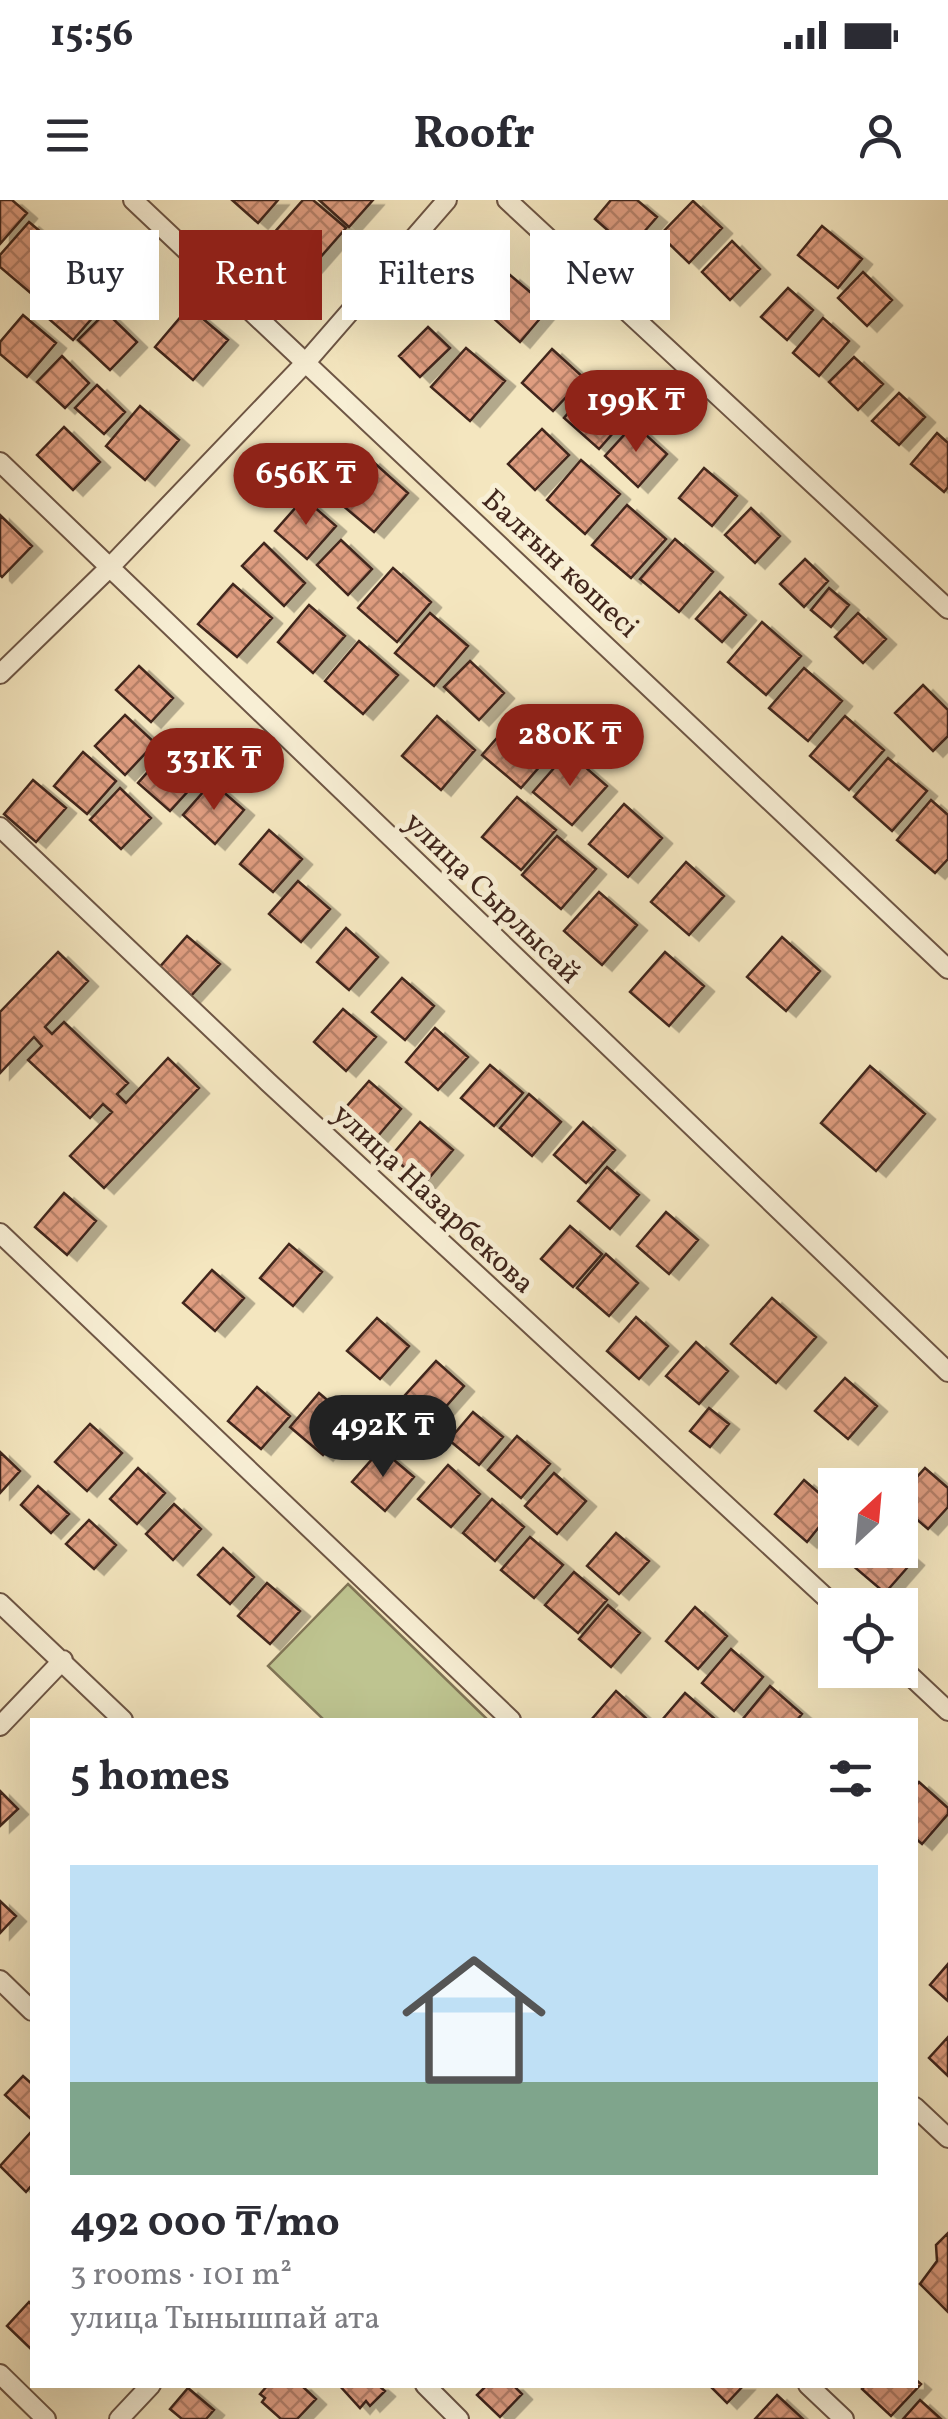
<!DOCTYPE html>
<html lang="en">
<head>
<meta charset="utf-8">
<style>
	:root { --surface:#fff; --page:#f2f2f3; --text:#2b2b33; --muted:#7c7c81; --line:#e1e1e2; --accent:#8f2418 }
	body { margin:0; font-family:Vollkorn,serif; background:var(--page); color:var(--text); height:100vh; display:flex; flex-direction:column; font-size:38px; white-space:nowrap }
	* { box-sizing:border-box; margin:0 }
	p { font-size:32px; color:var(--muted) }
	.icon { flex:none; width:55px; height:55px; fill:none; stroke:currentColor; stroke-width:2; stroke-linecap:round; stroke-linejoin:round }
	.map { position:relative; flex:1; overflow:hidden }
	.side { position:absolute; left:30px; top:1518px; width:888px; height:670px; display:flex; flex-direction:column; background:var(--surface); border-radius:0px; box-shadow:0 10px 40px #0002 }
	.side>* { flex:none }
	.banner { position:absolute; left:30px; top:30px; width:890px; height:90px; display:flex; gap:20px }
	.needle { width:65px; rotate:26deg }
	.fabs { position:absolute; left:818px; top:1268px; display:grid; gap:20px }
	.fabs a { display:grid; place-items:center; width:100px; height:100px; border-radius:0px; background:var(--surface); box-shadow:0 10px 40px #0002; font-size:50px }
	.price { position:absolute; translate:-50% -85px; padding:0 22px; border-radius:35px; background:var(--accent); color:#fff; font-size:32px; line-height:65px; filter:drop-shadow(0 2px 5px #0008) }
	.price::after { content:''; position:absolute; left:50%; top:60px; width:30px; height:22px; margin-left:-15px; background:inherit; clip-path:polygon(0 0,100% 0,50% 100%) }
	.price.current { background:#222; color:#fff }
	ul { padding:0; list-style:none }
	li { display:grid; align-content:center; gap:20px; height:530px; padding:0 40px }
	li+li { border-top:2px solid var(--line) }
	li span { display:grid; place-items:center; height:310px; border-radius:0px; color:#555 }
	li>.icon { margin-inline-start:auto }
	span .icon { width:180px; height:180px; fill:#fffc; stroke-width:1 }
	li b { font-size:42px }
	h2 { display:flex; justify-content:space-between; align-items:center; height:120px; padding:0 40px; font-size:42px }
	.chip { padding:0 35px; border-radius:0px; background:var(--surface); box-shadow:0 10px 40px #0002; font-size:35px; line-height:90px }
	.chip.current { background:var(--accent); color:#fff }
	.status { display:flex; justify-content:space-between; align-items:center; height:70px; padding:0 50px; background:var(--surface); direction:ltr }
	.status svg { height:28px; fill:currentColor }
	header { display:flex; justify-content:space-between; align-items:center; height:130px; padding:0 40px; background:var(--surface); font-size:45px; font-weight:700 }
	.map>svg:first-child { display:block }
</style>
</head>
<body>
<div class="status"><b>15:56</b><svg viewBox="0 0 49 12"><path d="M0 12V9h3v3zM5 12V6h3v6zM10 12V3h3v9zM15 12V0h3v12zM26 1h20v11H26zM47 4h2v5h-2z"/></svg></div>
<header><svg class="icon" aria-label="menu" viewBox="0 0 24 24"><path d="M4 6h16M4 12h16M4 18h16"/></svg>Roofr<svg class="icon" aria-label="person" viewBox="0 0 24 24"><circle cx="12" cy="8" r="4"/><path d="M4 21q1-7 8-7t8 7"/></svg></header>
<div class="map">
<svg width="948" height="2219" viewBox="0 0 948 2219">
	<defs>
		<pattern id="building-cross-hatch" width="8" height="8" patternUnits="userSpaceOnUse" patternTransform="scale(2.5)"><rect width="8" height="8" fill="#df9d80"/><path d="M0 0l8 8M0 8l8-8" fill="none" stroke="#b68068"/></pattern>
		<filter id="shadow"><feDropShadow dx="10" dy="5.5" stdDeviation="0" flood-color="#0004"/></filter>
	</defs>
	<rect width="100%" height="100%" fill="#f4e6bf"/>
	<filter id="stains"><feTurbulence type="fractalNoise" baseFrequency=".002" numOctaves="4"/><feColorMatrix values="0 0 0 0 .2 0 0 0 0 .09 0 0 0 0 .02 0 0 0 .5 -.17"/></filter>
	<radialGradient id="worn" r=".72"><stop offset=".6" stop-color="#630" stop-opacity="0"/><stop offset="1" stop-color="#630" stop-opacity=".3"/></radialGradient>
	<!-- grass -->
	<path fill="#bec490" stroke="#807556" stroke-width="2.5" d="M348 1384 488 1520H324L268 1466Z"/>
	<!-- building -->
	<path fill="url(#building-cross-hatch)" stroke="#41261c" stroke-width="2.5" filter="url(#shadow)" d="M0 0H12L27 13 0 44Z
		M232 0H278L258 23Z
		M303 0H313L346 28 311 68 273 34Z
		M319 0H373L349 27Z
		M611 0H637L657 17 629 49 595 19Z
		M693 1 722 28 689 63 660 35Z
		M29 22 68 55 33 95 0 67V55Z
		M822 26 862 59 838 88 798 55Z
		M261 34 299 67 264 107 226 74Z
		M732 41 760 69 730 100 702 72Z
		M69 66 108 100 73 140 34 106Z
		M863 72 892 100 867 126 838 98Z
		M510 75 549 108 520 142 482 108Z
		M788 88 813 110 787 140 761 117Z
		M189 107 228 140 193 180 155 147Z
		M106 112 137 142 110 170 78 140Z
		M23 115 56 143 27 177 0 154V142Z
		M823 118 849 141 819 176 793 153Z
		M428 127 450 148 420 177 399 156Z
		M466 148 505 181 470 221 431 187Z
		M552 149 584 178 553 211 522 183Z
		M62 156 89 183 65 208 37 182Z
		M854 157 883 184 858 210 829 182Z
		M97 185 125 212 104 234 75 208Z
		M592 185 628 216 599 249 564 218Z
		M899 193 925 217 899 245 872 221Z
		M140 206 179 240 145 280 106 246Z
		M634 224 667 254 638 287 605 256Z
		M64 227 100 262 73 290 37 255Z
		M542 229 569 255 535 290 508 264Z
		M937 233 948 243V287L944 292 911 264Z
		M370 259 408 293 374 332 335 299Z
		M581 260 620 294 585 334 547 300Z
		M704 268 737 296 712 326 679 298Z
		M304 298 336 326 307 359 275 331Z
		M627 305 666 339 631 378 592 345Z
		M751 308 780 336 755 363 725 335Z
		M0 315 32 346 2 377 0 375Z
		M675 339 713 372 679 412 640 379Z
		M341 340 372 369 348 395 317 365Z
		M264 343 305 383 284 406 242 366Z
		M805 359 828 381 804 407 780 384Z
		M393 368 431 402 397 442 358 408Z
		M233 384 272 418 237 457 198 424Z
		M829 388 849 405 831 427 811 410Z
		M720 392 746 415 722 442 696 419Z
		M309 405 345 436 313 473 278 442Z
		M430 413 468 446 434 486 395 453Z
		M858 413 886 439 863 463 835 437Z
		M762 422 801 456 766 495 728 462Z
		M359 441 398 475 363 514 325 481Z
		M470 461 504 493 479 520 444 487Z
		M139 466 173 498 151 522 116 490Z
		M804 468 842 501 808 541 769 508Z
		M923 485 948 510V536L933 551 895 513Z
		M125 515 155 543 125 575 95 546Z
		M517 515 555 549 521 588 482 555Z
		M437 516 475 550 441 590 402 556Z
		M845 516 884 550 849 590 810 556Z
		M167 550 200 578 170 611 138 583Z
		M83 552 116 581 87 614 54 586Z
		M568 552 607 586 572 625 533 592Z
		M888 558 927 591 892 631 854 597Z
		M33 580 66 608 36 642 4 614Z
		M212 582 244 610 215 644 183 615Z
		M120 588 151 618 121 649 90 620Z
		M517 597 556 630 521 670 482 637Z
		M931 600 948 615V659L935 673 897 640Z
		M624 604 662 638 628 677 589 644Z
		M269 630 302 659 273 692 240 664Z
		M557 636 596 669 561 709 522 675Z
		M686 662 724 696 689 735 651 702Z
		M298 681 330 709 301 742 269 714Z
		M599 692 637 725 602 765 564 731Z
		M346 728 378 757 349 790 317 762Z
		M187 736 220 764 190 797 158 769Z
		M782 737 820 771 786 811 747 777Z
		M58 752 88 781 45 827 52 834 64 822 128 883 117 894 126 903 168 858 199 888 104 988 70 956 112 912 103 904 90 918 28 860 42 846 34 837 0 873V812Z
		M665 752 704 786 669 826 630 792Z
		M402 778 434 806 405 840 372 812Z
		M343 809 376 837 346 871 314 842Z
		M435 828 468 857 438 890 406 862Z
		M490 865 523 893 494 926 461 898Z
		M870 866 925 914 876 971 821 923Z
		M369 881 401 909 372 943 340 914Z
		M529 894 561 922 532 956 500 928Z
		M420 922 453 950 424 984 391 956Z
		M583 922 615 950 586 983 554 955Z
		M607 967 639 995 610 1029 578 1001Z
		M64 993 96 1021 67 1055 35 1027Z
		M666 1012 698 1040 669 1074 637 1046Z
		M570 1026 602 1054 573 1087 541 1059Z
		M289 1044 322 1072 293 1106 260 1078Z
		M606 1054 638 1083 609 1116 577 1088Z
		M212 1070 244 1098 215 1131 183 1103Z
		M772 1098 816 1137 776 1183 731 1144Z
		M636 1117 668 1146 639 1179 607 1151Z
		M377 1118 409 1146 380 1179 347 1151Z
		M696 1142 728 1171 699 1204 666 1176Z
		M436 1161 464 1186 427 1228 398 1203Z
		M845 1178 877 1206 848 1239 815 1211Z
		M257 1187 290 1216 261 1249 228 1221Z
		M319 1193 352 1221 323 1255 290 1227Z
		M709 1208 729 1224 710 1247 690 1231Z
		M473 1212 503 1237 479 1265 449 1240Z
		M90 1224 122 1253 87 1291 55 1262Z
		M517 1236 550 1264 521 1298 488 1270Z
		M381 1249 414 1277 385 1311 352 1282Z
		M0 1252 20 1271 0 1293Z
		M448 1265 480 1294 451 1327 418 1299Z
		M138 1268 165 1293 137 1324 110 1299Z
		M925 1268 948 1288V1307L928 1329 900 1305V1296Z
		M554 1273 586 1301 557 1334 525 1306Z
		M804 1280 835 1307 807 1342 775 1314Z
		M38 1286 69 1314 51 1333 21 1305Z
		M492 1299 524 1327 495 1361 463 1333Z
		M174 1304 201 1329 173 1360 146 1334Z
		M89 1320 116 1345 94 1369 66 1344Z
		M616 1333 649 1361 619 1394 587 1366Z
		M530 1337 563 1365 534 1398 501 1370Z
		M223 1348 254 1377 230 1404 198 1375Z
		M900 1348 914 1360 885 1393 852 1365 866 1350Z
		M574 1372 607 1400 578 1433 545 1405Z
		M267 1383 300 1411 270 1444 238 1416Z
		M608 1405 640 1433 611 1467 579 1439Z
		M695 1407 727 1436 698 1469 666 1441Z
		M731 1449 763 1477 734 1511 702 1483Z
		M770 1486 802 1514 797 1520H742Z
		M616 1491 648 1520H591Z
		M685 1493 716 1520H662Z
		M919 1582 948 1608V1614L922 1644 915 1638V1587Z
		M0 1591 18 1609 0 1626Z
		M0 1701 16 1716 0 1733Z
		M948 1764V1801L930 1785Z
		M948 1837V1876L929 1858Z
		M23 1876 32 1884V1920L5 1895Z
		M32 1931V1985L26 1992 0 1966Z
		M948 2033V2112L920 2084 937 2061 936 2045Z
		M29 2102 32 2105V2150L7 2126Z
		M915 2179 921 2184 891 2216 862 2189 866 2185H915Z
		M268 2185H301L316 2199 297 2219H281L262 2202 265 2198 260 2194Z
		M339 2185H378L385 2191 370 2206 366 2201 360 2208Z
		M487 2185H513L522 2194 500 2217 477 2195Z
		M709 2185H744L727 2203Z
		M188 2188 214 2210 206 2219H182L170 2209Z
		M777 2195 803 2219H755Z
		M920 2200 941 2219H903Z"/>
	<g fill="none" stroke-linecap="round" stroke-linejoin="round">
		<defs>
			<path id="minor" d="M133 0 948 769
				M507 0 948 409
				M0 262 948 1172
				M0 474 110 367 307 161 447 0
				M0 627 268 882 835 1406
				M0 1033 511 1520
				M0 1403 123 1520
				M900 1466 948 1511
				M0 1526 63 1460
				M0 1780 32 1811
				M915 1907 948 1938
				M0 2174 46 2219
				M425 2185 459 2219
				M808 2185 844 2219
				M119 2219 151 2185"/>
		</defs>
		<!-- minor casing -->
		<use href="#minor" stroke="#6e5645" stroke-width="22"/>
		<!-- minor -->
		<use href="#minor" stroke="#f8efd5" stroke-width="18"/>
	</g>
	<g text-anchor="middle" stroke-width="10" stroke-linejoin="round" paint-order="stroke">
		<!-- street labels -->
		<g font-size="30" fill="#41261c" stroke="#f8efd5">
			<text transform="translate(561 363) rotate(43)" y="10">Балғын көшесі</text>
			<text transform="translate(493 697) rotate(44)" y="10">улица Сырлысай</text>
			<text transform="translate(434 998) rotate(43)" y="10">улица Назарбекова</text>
		</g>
	</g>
	<rect width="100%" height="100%" filter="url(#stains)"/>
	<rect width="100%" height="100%" fill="url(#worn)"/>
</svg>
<div class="fabs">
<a><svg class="needle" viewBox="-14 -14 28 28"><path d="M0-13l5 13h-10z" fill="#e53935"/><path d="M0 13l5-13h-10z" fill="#7c7c81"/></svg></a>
<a><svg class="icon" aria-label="locate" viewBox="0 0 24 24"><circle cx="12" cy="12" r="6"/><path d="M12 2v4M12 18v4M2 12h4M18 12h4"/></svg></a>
</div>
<b class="price" style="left:636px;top:255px">199K ₸</b>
<b class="price" style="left:306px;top:328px">656K ₸</b>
<b class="price" style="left:570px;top:589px">280K ₸</b>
<b class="price" style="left:214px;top:613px">331K ₸</b>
<b class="price current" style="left:383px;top:1280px">492K ₸</b>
<div class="banner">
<a class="chip">Buy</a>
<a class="chip current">Rent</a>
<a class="chip">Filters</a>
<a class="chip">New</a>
</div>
<section class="side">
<h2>5 homes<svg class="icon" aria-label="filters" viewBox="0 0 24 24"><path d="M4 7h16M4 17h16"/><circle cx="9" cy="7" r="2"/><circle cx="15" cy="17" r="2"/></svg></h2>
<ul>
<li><span style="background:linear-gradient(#bfe0f5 70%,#7fa58c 0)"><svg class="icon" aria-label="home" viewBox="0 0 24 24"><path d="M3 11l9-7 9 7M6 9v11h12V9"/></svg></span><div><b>492 000 ₸/mo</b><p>3 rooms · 101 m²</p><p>улица Тынышпай ата</p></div></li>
</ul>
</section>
</div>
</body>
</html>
